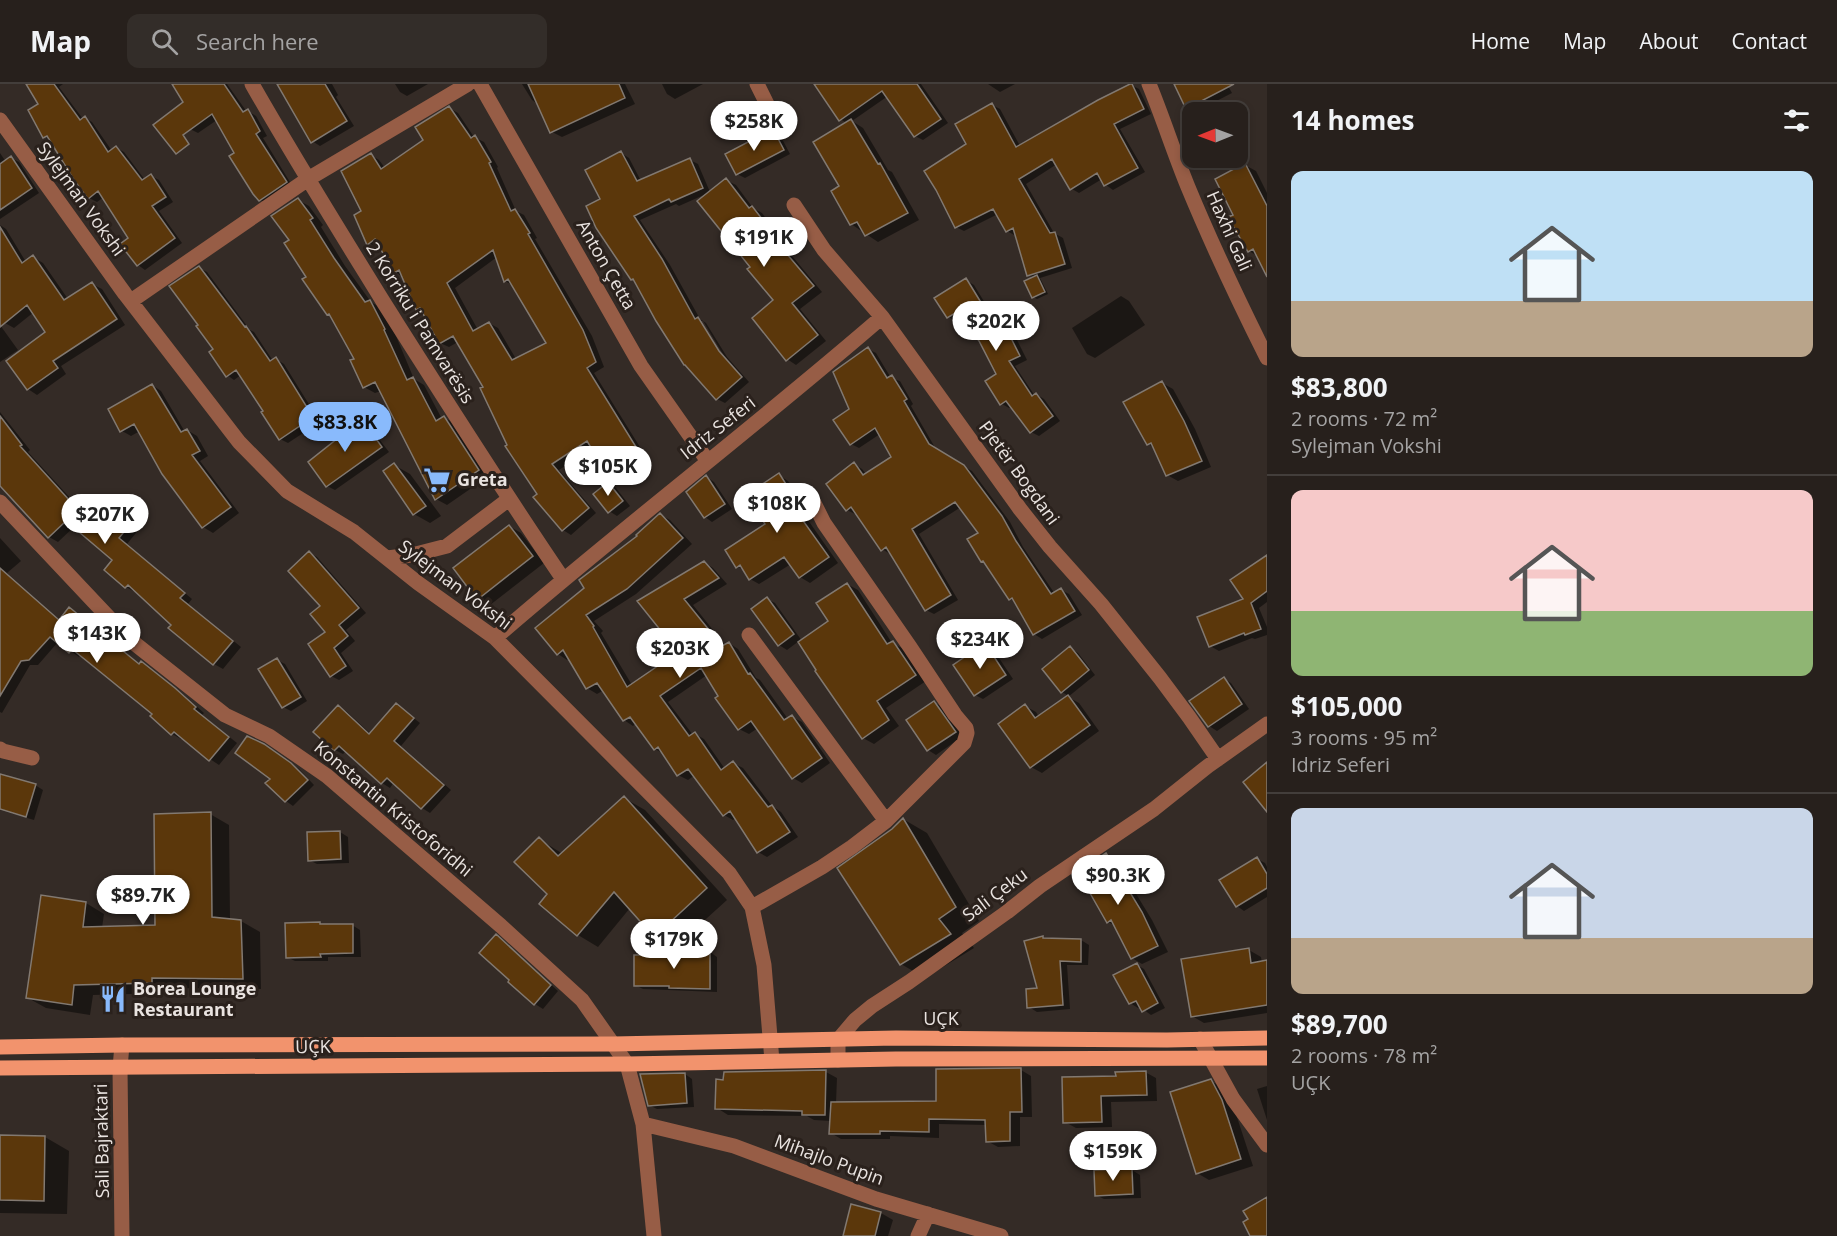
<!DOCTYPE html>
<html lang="en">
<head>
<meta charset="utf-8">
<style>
	:root { --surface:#27201c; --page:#332d29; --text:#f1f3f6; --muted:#a4a3a3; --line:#433e3b; --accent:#89bafc }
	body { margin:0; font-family:"Open Sans",sans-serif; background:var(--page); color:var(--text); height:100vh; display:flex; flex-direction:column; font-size:22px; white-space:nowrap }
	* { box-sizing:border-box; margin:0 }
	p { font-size:20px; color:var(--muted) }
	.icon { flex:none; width:33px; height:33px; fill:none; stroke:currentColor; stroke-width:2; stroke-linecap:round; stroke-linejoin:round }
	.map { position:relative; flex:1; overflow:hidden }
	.panel { display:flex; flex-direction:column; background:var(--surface); width:570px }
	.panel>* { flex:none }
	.needle { width:39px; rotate:269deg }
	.controls { position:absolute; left:1182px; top:18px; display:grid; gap:12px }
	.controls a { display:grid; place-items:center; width:66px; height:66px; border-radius:12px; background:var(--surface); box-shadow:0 3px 9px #0003,0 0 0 2px var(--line); font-size:30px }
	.price { position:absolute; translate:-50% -51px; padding:0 14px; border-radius:21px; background:#fff; color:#222; font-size:20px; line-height:39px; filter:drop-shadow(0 2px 3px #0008) }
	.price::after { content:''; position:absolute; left:50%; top:36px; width:18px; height:14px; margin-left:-9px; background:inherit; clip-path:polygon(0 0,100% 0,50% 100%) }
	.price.current { background:var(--accent); color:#111 }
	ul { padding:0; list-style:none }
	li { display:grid; align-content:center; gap:12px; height:318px; padding:0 24px }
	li+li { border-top:2px solid var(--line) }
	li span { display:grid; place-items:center; height:186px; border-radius:12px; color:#555 }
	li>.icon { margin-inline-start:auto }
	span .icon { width:108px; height:108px; fill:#fffc; stroke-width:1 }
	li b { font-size:26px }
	h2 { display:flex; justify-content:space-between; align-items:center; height:72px; padding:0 24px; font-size:26px }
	header { display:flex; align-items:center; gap:36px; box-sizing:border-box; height:84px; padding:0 30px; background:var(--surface); border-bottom:2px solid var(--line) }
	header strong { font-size:28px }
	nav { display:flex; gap:33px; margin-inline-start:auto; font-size:21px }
	.search { width:420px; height:54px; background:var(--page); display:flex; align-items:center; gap:15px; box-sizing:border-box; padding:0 21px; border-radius:12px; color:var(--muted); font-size:22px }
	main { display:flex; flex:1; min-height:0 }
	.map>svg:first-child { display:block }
</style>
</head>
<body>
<header>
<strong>Map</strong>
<div class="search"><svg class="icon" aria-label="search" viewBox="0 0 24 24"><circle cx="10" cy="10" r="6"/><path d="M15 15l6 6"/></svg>Search here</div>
<nav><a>Home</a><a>Map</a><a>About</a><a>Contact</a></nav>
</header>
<main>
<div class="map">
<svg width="1267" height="1152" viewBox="0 0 1267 1152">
	<rect width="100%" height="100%" fill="#342b26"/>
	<!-- shadow -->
	<path fill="#0007" fill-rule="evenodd" d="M27 0H63L59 3 83 35 85 34 92 38 112 67 117 64 124 68 145 96 151 92 159 96 173 118 159 127 182 159 145 186 138 181 130 155 104 113 97 118 89 114 52 58 44 53 40 20Z
		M174 0H227L247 28 248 27 256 32 267 52 263 54 293 103 268 120 260 116 217 36 198 49 190 45 185 19Z
		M279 0H332L338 11 336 13 354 42 320 62 312 57Z
		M395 0H428L407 12 400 8Z
		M522 0H625L635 20 562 53 552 48 539 21 532 16Z
		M662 0H703L675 15 667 10Z
		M817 0H921L948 39 923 56 915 52 888 12 852 37 863 44 888 86 892 88 919 136 878 158 851 140 833 107 841 103 847 39 840 35Z
		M988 0H1015L1000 8Z
		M1175 0H1227L1232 9 1195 28 1187 24Z
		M1131 1 1139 5 1151 30 1120 45 1145 88 1113 106 1106 101 1102 95 1079 109 1072 105 1057 80 1026 100 1054 149 1063 154 1072 184 1040 194 1048 210 1037 215 1033 213 1034 194 1028 191 1016 152 1007 147 998 130 964 147 956 143 968 61 992 21 1000 25 1020 62Z
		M449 24 458 29 474 53 484 58 498 83 497 84 516 127 524 131 537 154 535 155 592 252 604 283 594 289 648 376 617 395 609 390 592 364 559 386 596 429 571 451 563 446 539 410 509 361 485 303 458 258 449 263 440 259 424 229 418 225 403 193 395 188 380 162 377 164 369 159 363 127 371 71 379 76 385 84 425 56ZM497 173 505 197 514 202 548 259 516 275 498 244 489 239 478 246 455 204Z
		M773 47 780 51 790 70 745 94 737 90Z
		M0 69 6 78 11 74 19 78 39 109 0 135Z
		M621 69 629 74 641 97 690 76 698 80 710 108 726 96 736 101 753 124 762 129 780 154 778 155 822 208 800 225 826 257 796 281 787 275 776 217 752 184 706 110 679 122 676 120 640 136 670 181 700 235 706 239 727 273 749 298 725 319 717 315 635 197 632 195 602 115ZM699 237H703L724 272 722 274Z
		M1245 81 1256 87 1267 109V190L1259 173 1249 167 1235 131Z
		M298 116 309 122 323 141 321 143 345 182 371 218 381 224 396 252 414 295 424 301 442 335 444 334 456 340 489 392 447 421 436 415 381 307 375 309 364 303 356 276 333 233 328 230 308 193 291 156Z
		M0 141 6 145 26 178 33 173 43 179 68 215 92 200 102 205 125 241 61 282 66 290 37 311 28 305 8 277 48 248 34 228 14 244 5 239 0 233Z
		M199 184 207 188 250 246 254 248 273 277 276 275 284 280 320 338 288 359 280 355 265 327 241 291 234 296 227 291 215 265Z
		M966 196 974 201 988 224 994 220 1001 225 1016 244 1012 246 1027 276 1015 282 1035 312 1036 310 1044 315 1060 337 1039 352 1031 348 1012 322 1009 324 1002 320 998 291 981 256 963 233 956 237 948 233Z
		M1121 212 1129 217 1145 241 1095 274 1087 270 1072 244Z
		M0 241 18 266 0 278Z
		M868 265 876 269 891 294 900 297 913 320 911 322 937 367 972 387 1010 438 1023 463 1055 510 1061 506 1069 510 1082 531 1042 555 1034 550 1015 517 1011 515 987 480 982 477 980 449 961 423 919 450 958 516 934 530 926 526 891 469 890 470 882 465 857 429 855 430 847 426 854 380 862 385 866 390 893 374 880 350 859 364 851 360V325Z
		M1162 299 1173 305 1195 345 1211 383 1178 397 1167 391 1155 364 1148 360Z
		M152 301 161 307 185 348 187 346 197 352 208 372 200 377 239 429 213 449 203 443 163 389 140 347 131 352 122 347Z
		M0 328 30 366 28 368 94 440 114 416 123 421 144 439 127 460 192 515 188 520 241 563 223 585 214 580 171 544 173 541 136 507 135 508 126 503 114 476 75 442 58 458 49 453 0 400Z
		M362 337 369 342 389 368 335 406 327 402Z
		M394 381 410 390 441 432 430 439 414 430Z
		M779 391 788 397 808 426 803 429 838 479 810 499 800 493 791 480 759 500 750 495 745 487 737 482 767 441Z
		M707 393 714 398 732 425 712 438 705 433Z
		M608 400 616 404 630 422 617 432 609 427Z
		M661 431 670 436 692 460 636 510 594 537 603 547 601 549 632 601 680 569 639 517 704 478 713 484 727 500 693 521 725 561 729 559 738 565 756 594 760 596 788 635 792 633 802 638 830 679 802 699 793 694 758 644 749 650 739 645 707 591 668 618 693 651 695 650 704 655 725 685 733 679 743 684 772 722 781 728 798 753 767 773 758 768 736 734 733 736 724 731 695 691 688 696 678 691 664 670 655 665 636 639 633 642 624 636 604 606 597 610 587 604 570 574 567 576 558 570 586 504Z
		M509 442 521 449 544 479 490 521 478 514Z
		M0 454 21 477 7 489 60 536 70 524 78 530 140 581 142 579 150 584 184 611 204 629 202 631 237 659 219 681 210 675 183 653 181 655 172 650 154 630 81 570 79 573 58 558 38 581H30L2 629 0 628Z
		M309 469 317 473 366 529 346 546 355 557 341 569 353 587 339 596 331 592 328 548Z
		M1267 473V518L1259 524 1267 543V551L1255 555 1252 554 1219 567 1210 562 1245 515 1255 480Z
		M847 500 858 506 892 559 904 565 926 597 886 624 899 642 874 660 863 654 799 557 787 566 779 561 753 525 767 515 775 519 802 557 830 537Z
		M985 561 993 565 1013 595 983 615 975 611Z
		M1070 564 1078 569 1095 591 1068 613 1079 619 1099 647 1042 689 1031 683 1025 622 1036 628 1039 633 1069 612 1062 608Z
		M277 576 285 580 307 617 291 627 283 623Z
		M1224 595 1231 599 1249 625 1217 647 1209 642Z
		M934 618 942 623 963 652 936 671 928 666 908 636Z
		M397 621 420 639 401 662 451 706 430 729 422 724 394 698 390 704 382 699 346 667 343 670 335 666 315 648 338 622 346 627 371 650Z
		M272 667 299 685 314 701 293 722 286 717 272 694Z
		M0 691 35 701 43 706 34 736 0 726Z
		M624 714 645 726 727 816 675 863 655 851 630 824 598 863 578 851 541 820 549 810 539 755 563 770Z
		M210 730 229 741 230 836 241 837 260 848 261 905 170 904V909L93 911 90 931 46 924 28 914 86 819 104 830 102 844 156 843Z
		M903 735 927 749 979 837 962 849 974 864 925 894 901 880Z
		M340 748 348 753 349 779 317 780 309 776Z
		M1106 771 1116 777 1152 836 1168 868 1142 880 1132 874 1116 842 1108 838Z
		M1257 775 1265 779 1267 783V813L1244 827 1237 822Z
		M319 839 323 842 352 841 360 846 361 873H328V877H295L287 873Z
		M496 852 504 857 558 907 543 925 535 920 510 898Z
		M1042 854 1045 855 1081 856 1089 861 1088 881H1067L1070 925 1037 928 1029 923 1039 906Z
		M1249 866 1261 873 1262 879 1267 878V929L1204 939 1192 932Z
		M710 868 717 873V908L643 905 635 901Z
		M1137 881 1144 885 1165 924 1151 931 1140 923 1138 924 1130 919Z
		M1021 986 1031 992 1032 1033H1020V1062L998 1063 987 1057V1041L939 1040V1054L890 1052V1055H841L831 1049V1037L814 1036 807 1032 728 1031 717 1024 725 997V989L826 988 837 994 836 1019 938 1018Z
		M1145 988 1156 994 1157 1017 1111 1018 1112 1043 1076 1044 1065 1038 1117 993Z
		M685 990 692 995 694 1023 657 1025 649 1021Z
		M1211 997 1223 1004 1234 1024 1253 1082 1209 1096 1197 1089Z
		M1267 1002V1036L1257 1005Z
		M0 1053H45L69 1067 67 1130 0 1129Z
		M1132 1086 1140 1091 1141 1114 1104 1115 1096 1111Z
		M852 1122 881 1129 893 1136 888 1152H844Z"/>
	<!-- building -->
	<path fill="#5b370b" stroke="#827971" stroke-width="1.5" fill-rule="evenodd" d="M26 0H54L80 36 85 32 108 68 116 62 142 96 151 90 166 113 152 122 175 154 137 182 120 160 128 154 98 107 88 115 74 96 47 52 43 54 28 26 38 20Z
		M172 0H224L243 28 248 25 260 47 256 50 287 98 259 117 253 110 229 72 234 69 212 30 183 51 189 60 176 70 153 41 183 18Z
		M277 0H325L347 37 311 59Z
		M528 0H619L625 14 550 49Z
		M814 0H917L941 35 914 53 882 7 839 37Z
		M1130 0H1132L1144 25 1114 40 1138 84 1104 102 1097 89 1070 106 1052 75 1019 95 1050 149 1055 148 1065 180 1027 192 1013 144 1006 148 993 125 955 144 936 106 924 87 966 60 955 40 992 19 1016 63 1098 16Z
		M1174 0H1234L1186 25Z
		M449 22 471 54 475 51 491 78 489 79 511 127 515 125 530 149 528 150 583 246 596 278 587 284 641 371 608 391 587 357 552 380 589 424 562 447 533 413 537 410 505 362 507 361 480 304 483 303 453 252 439 260 420 224 416 226 399 186 394 189 375 155 367 161 354 131 361 127 341 87 371 69 381 85 423 56 415 43ZM493 166 504 198 508 195 546 259 512 276 489 238 473 247 447 199Z
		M851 35 878 80 880 79 908 129 865 152 857 138 850 141 831 107 839 102 813 58Z
		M773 45 784 66 736 91 725 70Z
		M621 67 637 97 690 74 703 104 671 118 669 115 634 132 662 175 695 235 698 233 719 267 742 293 716 316 685 281H684L656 237 633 195 631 196 596 144 586 122 600 115 585 86Z
		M11 72 32 104 0 126V80Z
		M1245 79 1267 122V193L1253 165 1248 168 1228 133 1233 131 1215 95Z
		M726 94 749 124 752 122 772 148 770 150 814 202 792 219 818 251 786 277 752 234 773 216 747 185 750 183 697 117Z
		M298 114 313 134 310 136 334 174 365 218 370 216 385 245 384 246 407 296 413 293 436 337 444 332 479 386 435 416 375 298 363 304 350 276 354 275 329 230 327 231 302 195 306 193 284 159 289 156 271 132Z
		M0 143 22 179 33 171 64 216 92 198 117 235 53 277 58 284 27 306 6 277 45 248 27 221 0 243Z
		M199 182 245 243 246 242 270 277 276 273 313 333 279 356 261 328 263 327 236 286 226 293 209 268 213 265 196 242 198 241 169 202Z
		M1037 191 1045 208 1032 214 1024 197Z
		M966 194 985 225 993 218 1009 239 1005 242 1020 272 1009 277 1032 312 1036 309 1053 332 1030 349 1006 317 1000 321 985 297 996 290 979 257 957 228 947 234 934 214Z
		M868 263 887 294 892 291 907 315 904 317 929 360 964 381 1002 432 1016 457 1051 510 1061 504 1075 527 1033 551 1012 514 1009 516 983 477 981 478 967 455 978 449 955 418 912 445 951 511 925 527 886 463 881 467 851 423 846 427 826 400 854 378 863 391 891 373 875 344 850 361 833 336 849 325 833 288Z
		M1162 297 1184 337 1202 377 1166 392 1151 359 1147 361 1123 318Z
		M152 300 181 348 187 345 200 367 192 371 231 423 202 444 162 390 134 340 120 348 108 325Z
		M0 332 22 361 20 362 91 440 113 414 136 433 119 454 185 509 180 514 233 557 213 581 168 544 171 541 128 501 125 504 104 486 112 476 66 437 48 454 0 402Z
		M362 335 382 363 326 403 308 378Z
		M394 379 426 422 413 431 383 387Z
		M779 389 799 421 794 424 829 473 799 494 784 473 749 496 740 481 736 484 725 466 765 440 746 411Z
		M706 391 725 420 704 434 686 408Z
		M608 398 623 417 608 429 593 410Z
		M660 429 683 454 627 505 586 531 594 542 593 543 627 603 678 568 637 517 704 477 719 494 684 515 722 562 729 558 748 590 750 589 784 636 792 631 822 674 792 695 751 637 738 646 715 614 718 612 701 584 660 612 689 652 695 648 721 686 733 677 768 723 772 721 790 748 757 769 730 727 723 732 688 685 677 692 658 663 654 666 630 633 623 637 597 599 586 605 563 566 557 571 535 544 584 504 579 496 637 452 636 451Z
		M509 441 533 472 477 516 453 484Z
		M309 467 359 524 339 541 348 552 334 564 346 582 330 593 308 560 325 548 310 530 320 522 288 487Z
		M1267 471V507L1251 519 1261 545 1245 551 1244 549 1209 563 1197 533 1243 515 1230 496Z
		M0 484 59 536 69 523 139 580 141 577 175 604 196 623 194 625 229 653 209 677 174 648 171 651 150 632 152 630 72 565 69 569 50 553 29 576 21 577 0 612Z
		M847 499 887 560 893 557 916 591 877 617 889 636 862 655 815 587 816 586 798 558 828 537 816 519Z
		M767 513 794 550 778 562 751 525Z
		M985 559 1006 591 974 612 953 581Z
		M1070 562 1089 586 1061 609 1042 585Z
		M277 574 301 613 282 624 258 585Z
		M1224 593 1242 620 1208 643 1189 617Z
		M1068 611 1090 641 1030 684 998 640 1025 620 1035 634Z
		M934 617 956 648 927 667 906 636Z
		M396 619 414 634 394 657 444 701 421 725 387 694 381 700 339 662 334 667 313 648 338 621 369 650Z
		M247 652 264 660 291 679 308 696 285 718 265 699 270 695 235 669Z
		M1267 678V728L1243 698Z
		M0 690 36 700 26 733 0 725Z
		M624 712 707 804 654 853 614 808 577 852 539 820 547 810 514 778 539 753 558 772Z
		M211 728 212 833 241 836 243 895 152 894V899L74 901 72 921 26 914 41 811 86 818 83 843 155 841 154 730Z
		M903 734 956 823 939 835 951 850 900 881 837 784 892 745Z
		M340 747 341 775 308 777 307 748Z
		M1106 769 1142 828 1158 862 1131 875 1111 836 1107 839 1078 788Z
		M1257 773 1267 790V804L1236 823 1219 796Z
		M320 838V840H353V869L320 870 321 873 286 874 285 839Z
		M496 850 551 901 534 921 508 898 509 896 479 869Z
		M1043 852V854L1081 855V878L1060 877 1063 921 1027 924 1026 905 1037 904 1024 857Z
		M1249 864 1251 879 1267 876V921L1191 933 1181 875Z
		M666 866 710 867V905L669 904V902H634V871H671Z
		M1137 879 1158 919 1142 928 1136 917 1129 920 1113 891Z
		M1021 984 1022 1028H1010V1057L986 1058 985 1036 929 1035V1048L880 1047V1050H829L831 1018 936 1017V985Z
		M826 986 825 1031H802V1027L715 1025 716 995 723 996 724 988Z
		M1146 987 1147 1011 1101 1012 1102 1038 1063 1039 1062 993 1116 992 1115 988Z
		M685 989 687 1019 648 1022 640 990Z
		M1211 995 1222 1016 1241 1075 1196 1090 1170 1008Z
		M0 1051 45 1052 44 1117 0 1116Z
		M1132 1085 1133 1110 1095 1112 1094 1086Z
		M1267 1113V1152H1250L1243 1138 1248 1135 1243 1127Z
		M851 1120 881 1128 875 1152H843Z"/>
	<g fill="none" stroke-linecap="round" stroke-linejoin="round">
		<!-- minor -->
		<path stroke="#975d46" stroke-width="15" d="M252 0C294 74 339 146 384 219 443 312 501 404 563 495
			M480 0 641 282 707 376
			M757 0 768 22
			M1149 0C1163 34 1174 69 1188 103 1212 161 1239 218 1267 274
			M0 36 125 210 239 358 287 407 354 448 418 499 495 554 729 789 752 823 764 881 772 977
			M794 121 824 166 882 233 1020 425 1050 463 1101 520 1160 594 1189 633 1218 675
			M131 217 308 95 468 0
			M0 418 129 555 225 631 269 652 327 692 501 842 582 916 627 980 643 1040 654 1152
			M814 419 824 439 910 563 955 631 966 644 967 649 964 659 886 737
			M387 474 412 471 447 462 509 415
			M749 551 886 737 852 763 822 783 752 823
			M495 554C622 444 755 343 882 233
			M0 665 3 667 32 674
			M1200 955 1233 1015 1267 1061
			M122 961 120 984 122 1152
			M838 976V956L855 936 872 922 909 898 1007 828 1040 802 1154 725 1208 682 1267 640
			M643 1040 734 1062 876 1115 1001 1152
			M918 1152 928 1130"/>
		<!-- major -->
		<path stroke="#f2936d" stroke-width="15" d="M0 963 122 961 614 960 896 954 1167 956 1267 954
			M0 984 627 980 896 975 1267 974"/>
	</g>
	<!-- icons -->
	<defs>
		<symbol id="supermarket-bare" viewBox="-9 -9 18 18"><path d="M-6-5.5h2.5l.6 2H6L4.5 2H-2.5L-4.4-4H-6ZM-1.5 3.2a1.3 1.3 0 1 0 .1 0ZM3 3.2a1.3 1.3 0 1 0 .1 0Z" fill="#89bafc" stroke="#2a211c" stroke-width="2.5" paint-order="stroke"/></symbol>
		<symbol id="restaurant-bare" viewBox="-9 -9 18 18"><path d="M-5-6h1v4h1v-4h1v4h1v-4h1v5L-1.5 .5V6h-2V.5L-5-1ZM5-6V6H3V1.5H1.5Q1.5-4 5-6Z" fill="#89bafc" stroke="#2a211c" stroke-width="2.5" paint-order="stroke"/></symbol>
	</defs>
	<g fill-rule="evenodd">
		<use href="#supermarket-bare" x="418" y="377" width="38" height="38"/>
		<use href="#restaurant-bare" x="94" y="896" width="38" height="38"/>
	</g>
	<g text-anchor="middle" stroke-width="6" stroke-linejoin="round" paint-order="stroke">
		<!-- street labels -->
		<g font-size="18" fill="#e9e3e0" stroke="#2a211c">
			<text transform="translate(81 115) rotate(54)" y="6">Sylejman Vokshi</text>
			<text transform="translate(1229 147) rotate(66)" y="6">Haxhi Gali</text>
			<text transform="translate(606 181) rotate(60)" y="6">Anton Çetta</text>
			<text transform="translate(420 239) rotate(58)" y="6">2 Korriku i Pamvarësis</text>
			<text transform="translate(718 344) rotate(-38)" y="6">Idriz Seferi</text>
			<text transform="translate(1019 389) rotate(54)" y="6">Pjetër Bogdani</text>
			<text transform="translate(455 501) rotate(37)" y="6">Sylejman Vokshi</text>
			<text transform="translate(393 725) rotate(40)" y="6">Konstantin Kristoforidhi</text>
			<text transform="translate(995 811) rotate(-37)" y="6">Sali Çeku</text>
			<text x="941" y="941">UÇK</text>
			<text transform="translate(313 963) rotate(-1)" y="6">UÇK</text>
			<text transform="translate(102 1057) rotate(-91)" y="6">Sali Bajraktari</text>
			<text transform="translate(829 1076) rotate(20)" y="6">Mihajlo Pupin</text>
		</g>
		<!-- poi labels -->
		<g font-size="18" font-weight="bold" fill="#e9e3e0" stroke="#2a211c" text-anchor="start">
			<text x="457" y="402">Greta</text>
			<text x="133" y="911">Borea Lounge<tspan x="133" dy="21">Restaurant</tspan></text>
		</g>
	</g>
</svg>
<div class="controls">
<a><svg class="needle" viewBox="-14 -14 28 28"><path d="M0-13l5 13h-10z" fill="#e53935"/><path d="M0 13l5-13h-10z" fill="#a4a3a3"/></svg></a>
</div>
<b class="price" style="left:754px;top:68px">$258K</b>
<b class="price" style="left:764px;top:184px">$191K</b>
<b class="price" style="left:996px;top:268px">$202K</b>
<b class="price current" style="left:345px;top:369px">$83.8K</b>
<b class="price" style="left:608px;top:413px">$105K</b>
<b class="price" style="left:777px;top:450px">$108K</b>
<b class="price" style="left:105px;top:461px">$207K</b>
<b class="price" style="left:97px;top:580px">$143K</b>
<b class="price" style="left:980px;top:586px">$234K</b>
<b class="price" style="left:680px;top:595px">$203K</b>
<b class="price" style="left:1118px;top:822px">$90.3K</b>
<b class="price" style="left:143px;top:842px">$89.7K</b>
<b class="price" style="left:674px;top:886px">$179K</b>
<b class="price" style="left:1113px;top:1098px">$159K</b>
</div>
<section class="panel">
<h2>14 homes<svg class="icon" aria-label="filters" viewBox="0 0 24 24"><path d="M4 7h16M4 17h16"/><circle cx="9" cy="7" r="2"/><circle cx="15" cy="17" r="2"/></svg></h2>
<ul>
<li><span style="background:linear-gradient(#bfe0f5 70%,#b9a48a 0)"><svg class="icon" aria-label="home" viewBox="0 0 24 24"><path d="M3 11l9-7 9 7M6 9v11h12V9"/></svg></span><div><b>$83,800</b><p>2 rooms · 72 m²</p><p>Sylejman Vokshi</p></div></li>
<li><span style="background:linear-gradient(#f6c9c9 65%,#8fb573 0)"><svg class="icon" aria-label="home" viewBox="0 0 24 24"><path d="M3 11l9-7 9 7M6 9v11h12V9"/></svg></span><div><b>$105,000</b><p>3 rooms · 95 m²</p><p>Idriz Seferi</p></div></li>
<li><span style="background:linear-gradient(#c9d6e8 70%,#b9a48a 0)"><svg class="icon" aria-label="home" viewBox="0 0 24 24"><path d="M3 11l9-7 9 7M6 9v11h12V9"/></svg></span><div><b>$89,700</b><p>2 rooms · 78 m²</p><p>UÇK</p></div></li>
</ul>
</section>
</main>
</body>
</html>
